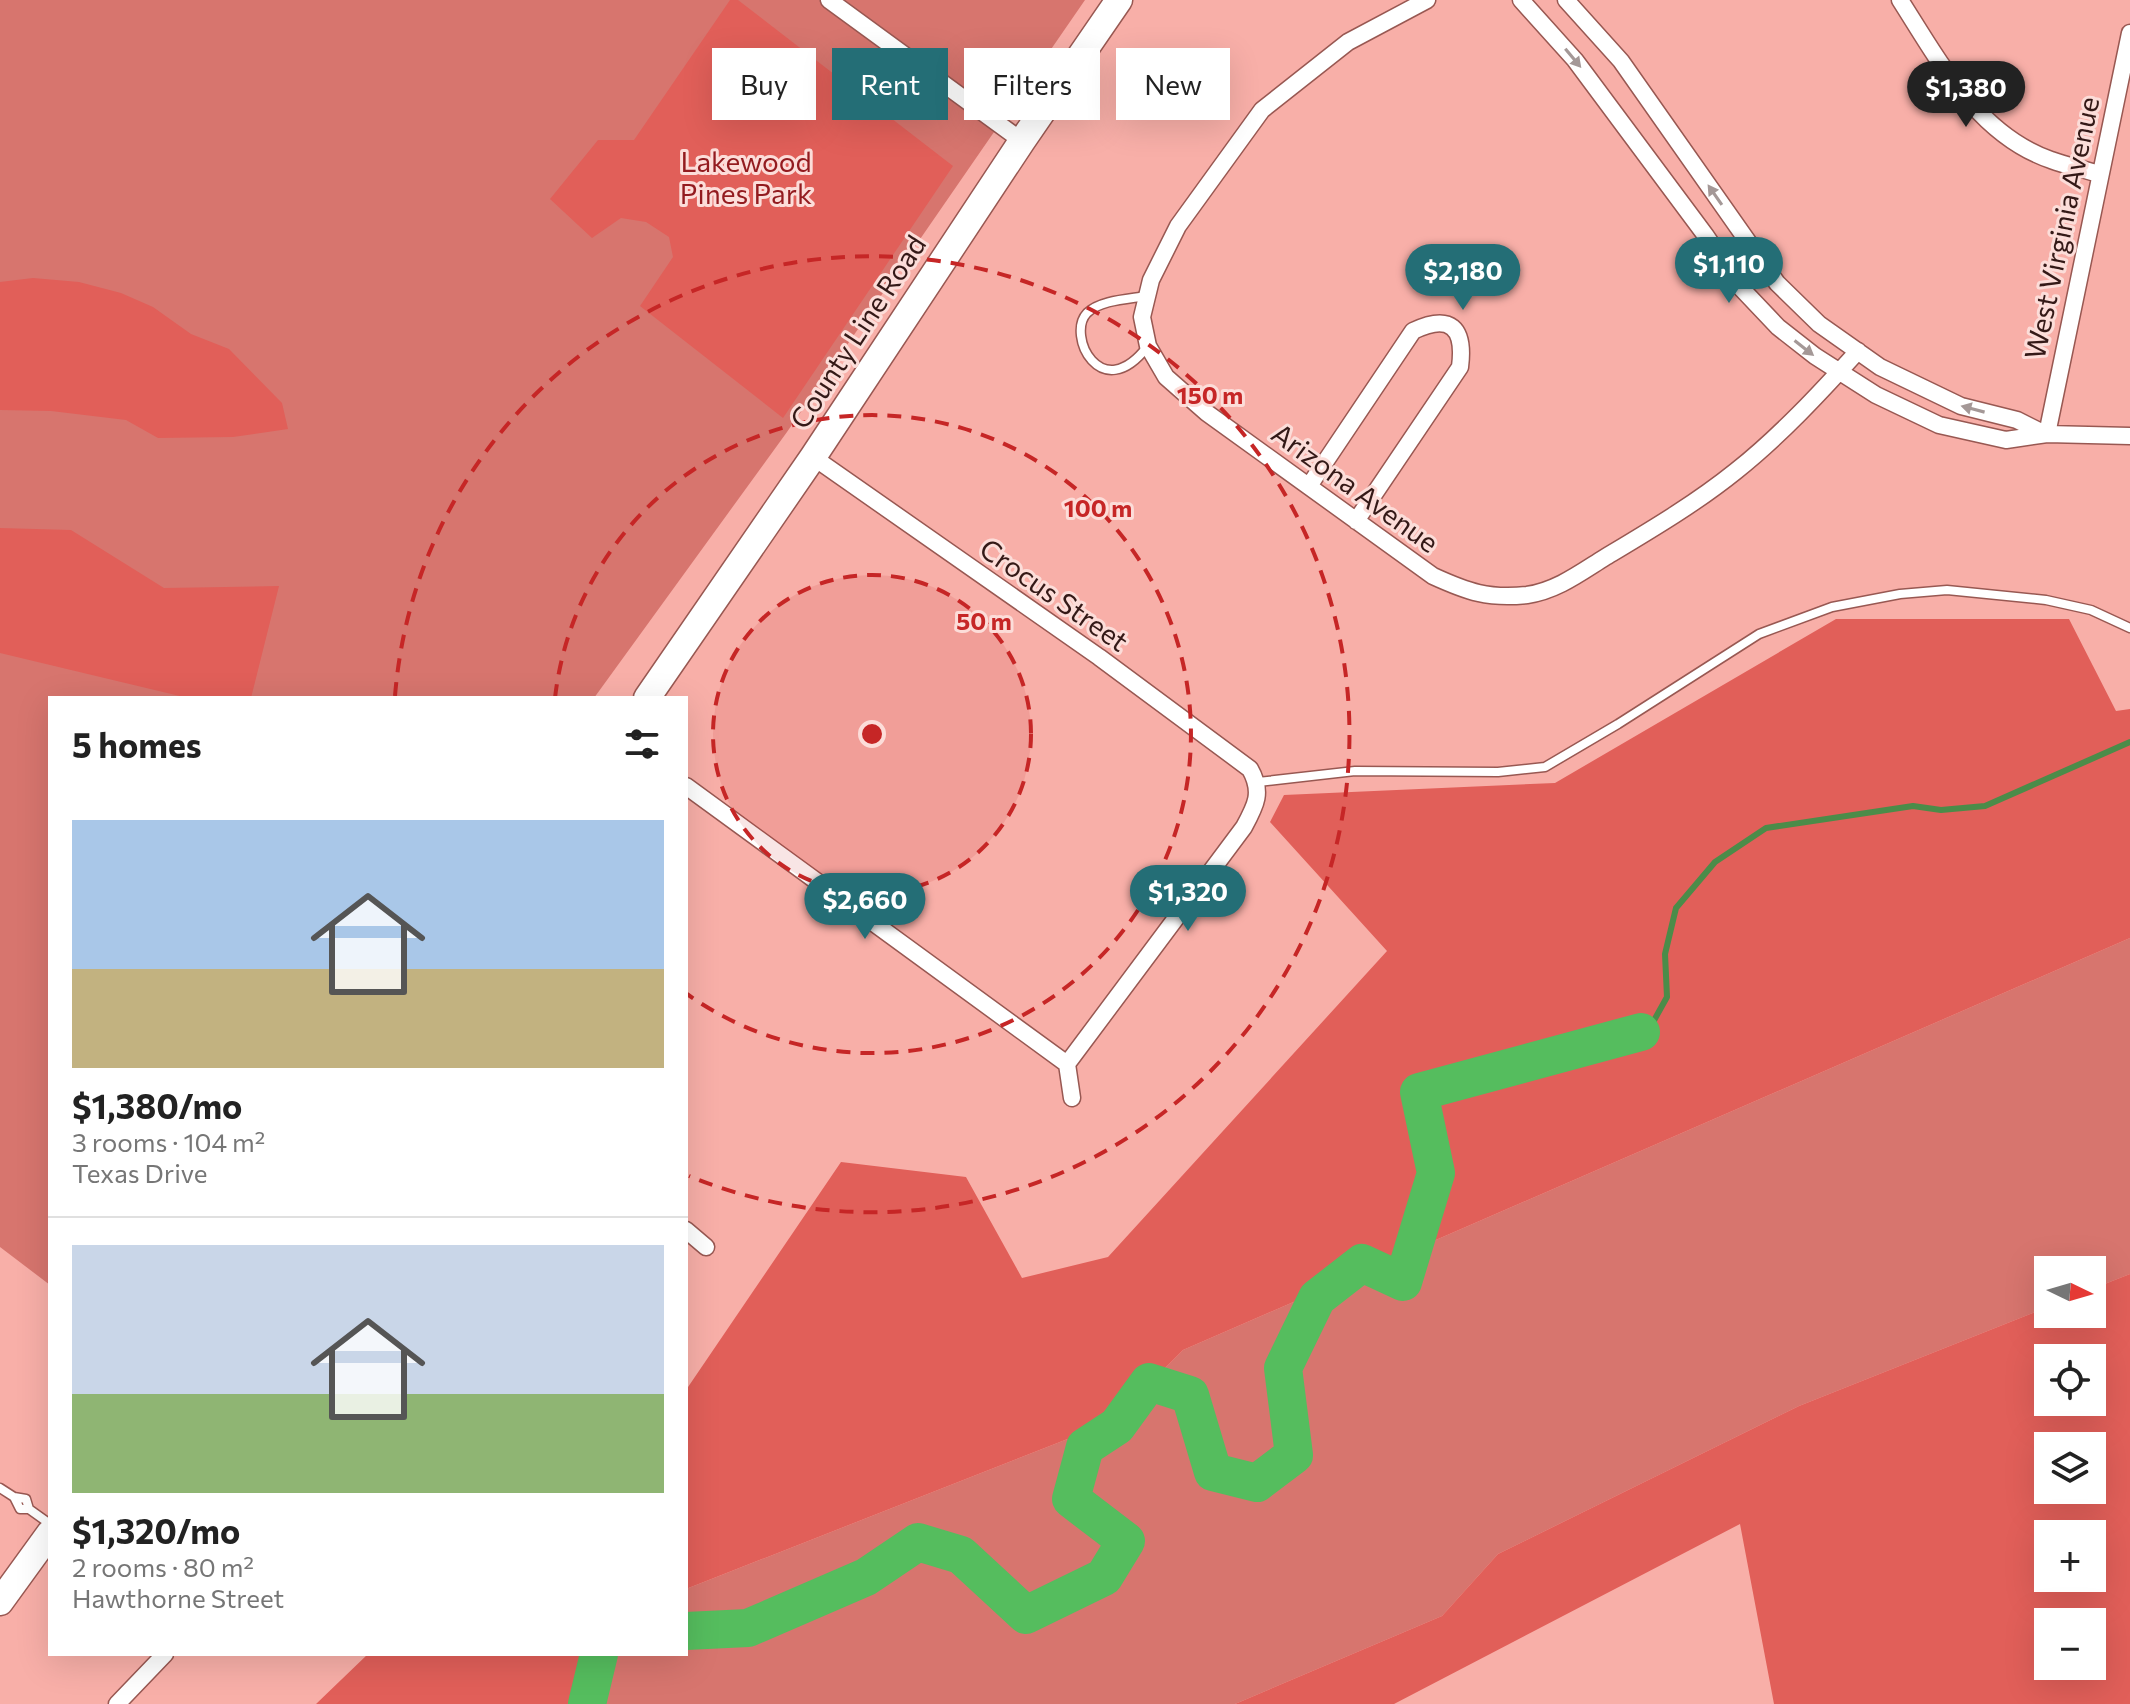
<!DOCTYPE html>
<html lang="en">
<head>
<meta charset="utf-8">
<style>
	:root { --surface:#fff; --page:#f6f6f6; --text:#222; --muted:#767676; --line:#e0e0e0; --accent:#246e76 }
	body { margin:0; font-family:Commissioner,sans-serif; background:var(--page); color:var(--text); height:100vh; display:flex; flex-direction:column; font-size:30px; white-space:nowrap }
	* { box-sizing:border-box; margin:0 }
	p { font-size:26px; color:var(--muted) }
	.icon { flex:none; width:44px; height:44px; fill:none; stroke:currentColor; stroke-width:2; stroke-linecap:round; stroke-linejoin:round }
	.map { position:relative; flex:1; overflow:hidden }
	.panel { position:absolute; left:48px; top:696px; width:640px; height:960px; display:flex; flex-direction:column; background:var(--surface); border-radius:0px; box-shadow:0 8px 32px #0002 }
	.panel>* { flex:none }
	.banner { position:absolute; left:712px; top:48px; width:760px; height:72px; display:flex; gap:16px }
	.needle { width:52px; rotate:95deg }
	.fabs { position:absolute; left:2034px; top:1256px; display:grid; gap:16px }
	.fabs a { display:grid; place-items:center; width:72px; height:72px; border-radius:0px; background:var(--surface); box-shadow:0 8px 32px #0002; font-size:40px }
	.price { position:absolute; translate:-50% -68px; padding:0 18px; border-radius:28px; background:var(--accent); color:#fff; font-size:26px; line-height:52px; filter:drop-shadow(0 2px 4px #0008) }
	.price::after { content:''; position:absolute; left:50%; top:48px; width:24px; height:18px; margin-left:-12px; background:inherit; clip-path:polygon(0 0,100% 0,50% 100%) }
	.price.on { background:#222; color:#fff }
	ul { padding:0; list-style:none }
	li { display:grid; align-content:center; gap:16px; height:424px; padding:0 24px }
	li+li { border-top:2px solid var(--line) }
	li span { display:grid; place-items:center; height:248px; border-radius:0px; color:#555 }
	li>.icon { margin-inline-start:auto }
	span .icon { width:144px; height:144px; fill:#fffc; stroke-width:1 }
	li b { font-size:34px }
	h2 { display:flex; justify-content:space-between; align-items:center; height:96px; padding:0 24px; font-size:34px }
	.chip { padding:0 28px; border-radius:0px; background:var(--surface); box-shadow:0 8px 32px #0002; font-size:28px; line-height:72px }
	.chip.on { background:var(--accent); color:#fff }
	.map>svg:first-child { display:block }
</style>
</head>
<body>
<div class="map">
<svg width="2130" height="1704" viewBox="0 0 2130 1704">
	<rect width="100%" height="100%" fill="#f8afa8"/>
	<!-- green -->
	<path fill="#d7756e" d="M0 0H1085L787 432 594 698H50V1285L0 1247Z
		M2130 938V1274L2092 1289V1270H2048V1307L1799 1406 1498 1554 1442 1616 1235 1704H569L595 1654H686V1589L1111 1422 1183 1350Z"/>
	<!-- forest -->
	<path fill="#e15f59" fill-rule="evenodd" d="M730 0H738L953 166 783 418 640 306 673 257 669 237 646 222 621 218 592 238 550 199 598 140H634Z
		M33 278 79 282 121 293 153 307 191 334 229 349 282 403 288 429 233 437 158 438 126 420 51 411 0 410V282Z
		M0 528 71 530 164 588 279 586 251 698H188L0 653Z
		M1836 619H2069L2116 711 2130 709V938L1183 1350 1111 1422 686 1589V1390L841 1162 966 1177 1022 1278 1108 1257 1387 951 1270 822 1284 795 1555 783Z
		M2130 1274V1704H1774L1740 1524 1394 1704H1235L1442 1616 1498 1554 1799 1406 2048 1307V1314H2092V1289ZM2092 1358V1402H2048V1358ZM2092 1446V1490H2048V1446ZM2092 1534V1578H2048V1534ZM2092 1622V1666H2048V1622Z
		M368 1654H595L569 1704H316Z"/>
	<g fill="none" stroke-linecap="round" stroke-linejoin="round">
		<!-- stream -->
		<path stroke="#4b8c49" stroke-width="6" d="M1641 1032 1652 1024 1667 997 1665 954 1676 908 1715 862 1766 828 1913 806 1941 810 1985 806 2130 742"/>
		<!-- river -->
		<path stroke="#55bd5e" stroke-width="38" d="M686 1631 748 1628 866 1577 918 1542 961 1555 1026 1615 1104 1577 1126 1541 1071 1499 1085 1447 1117 1426 1149 1382 1190 1395 1213 1472 1257 1483 1294 1455 1283 1368 1317 1298 1362 1263 1403 1282 1436 1173 1419 1092 1641 1032
			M587 1704 599 1654"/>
		<defs>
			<path id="service" d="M1146 296C1129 299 1100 300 1087 313 1066 335 1101 406 1147 347
				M1258 782 1355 771 1498 772 1545 767 1618 724 1759 634 1832 607 1900 594 1947 590 2046 600 2091 610 2130 628
				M0 1488 14 1497 20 1509H29L50 1524
				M14 1497 26 1499 29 1509"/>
			<path id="minor" d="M829 0 1022 141
				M1427 0 1348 42 1262 110 1178 226 1151 280 1142 317 1148 346 1166 377 1207 413 1433 576C1468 592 1488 599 1527 595 1556 591 1580 573 1604 558 1649 531 1695 504 1736 471 1780 436 1820 393 1858 351
				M1521 0 1575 60 1706 236 1741 288 1778 327 1815 356 1876 395 1939 425 2006 440 2047 434 2130 436
				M1566 0 1621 61 1777 283 1819 324 1880 367 1961 406 2017 420 2045 434
				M1900 0C1939 61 1978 135 2051 160 2067 166 2083 169 2099 174
				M2047 434 2130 33
				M813 457 1099 657 1250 769C1263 792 1256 805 1244 827L1067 1064
				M1309 486 1413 331C1451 313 1465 328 1460 367L1356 521
				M686 786 1067 1064
				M1067 1064 1072 1098
				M686 1230 706 1247
				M117 1704 165 1654"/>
			<path id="primary" d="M647 698 813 457 1022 141 1119 0
				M0 1602 50 1533"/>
		</defs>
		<!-- service casing -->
		<use href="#service" stroke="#985852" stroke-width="11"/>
		<!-- minor casing -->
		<use href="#minor" stroke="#985852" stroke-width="19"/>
		<!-- primary casing -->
		<use href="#primary" stroke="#985852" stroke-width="29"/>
		<!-- service -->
		<use href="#service" stroke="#fff" stroke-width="8"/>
		<!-- minor -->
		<use href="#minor" stroke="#fff" stroke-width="16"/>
		<!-- primary -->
		<use href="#primary" stroke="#fff" stroke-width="26"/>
	</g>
	<!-- one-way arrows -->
	<defs><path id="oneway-solid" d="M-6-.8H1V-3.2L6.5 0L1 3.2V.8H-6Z" transform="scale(2)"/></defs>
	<g fill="#a49897">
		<use href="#oneway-solid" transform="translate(1573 58) rotate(50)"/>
		<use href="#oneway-solid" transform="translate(1715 195) rotate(-125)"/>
		<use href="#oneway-solid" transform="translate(1804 348) rotate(38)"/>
		<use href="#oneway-solid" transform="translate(1973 409) rotate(-165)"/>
	</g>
	<!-- distance rings -->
	<circle cx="872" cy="734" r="159" fill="#c62626" fill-opacity=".12"/>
	<g fill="none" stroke="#c62626" stroke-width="4" stroke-dasharray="14 10">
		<circle cx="872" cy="734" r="159"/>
		<path d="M555 698A319 319 0 1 1 687 994"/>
		<path d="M395 696A478 478 0 1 1 689 1176"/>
	</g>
	<g text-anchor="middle" stroke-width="6" stroke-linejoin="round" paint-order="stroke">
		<!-- park labels -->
		<g font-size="28" fill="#931b1f" stroke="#fcddd9">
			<text x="746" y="172">Lakewood<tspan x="746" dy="32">Pines Park</tspan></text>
		</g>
		<!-- street labels -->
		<g font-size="28" fill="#341917" stroke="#fcddd9">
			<text transform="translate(2062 228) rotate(-78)" y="10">West Virginia Avenue</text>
			<text transform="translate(858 332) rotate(-57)" y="10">County Line Road</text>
			<text transform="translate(1355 488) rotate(36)" y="10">Arizona Avenue</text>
			<text transform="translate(1054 595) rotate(35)" y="10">Crocus Street</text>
		</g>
	</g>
	<circle cx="872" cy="734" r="12" fill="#c62626" stroke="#fcddd9" stroke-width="4"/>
	<g font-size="24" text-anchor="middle" font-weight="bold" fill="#c62626" stroke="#fcddd9" stroke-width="6" stroke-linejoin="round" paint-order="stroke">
		<text x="1210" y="404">150 m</text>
		<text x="1098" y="517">100 m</text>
		<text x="984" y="630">50 m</text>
	</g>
</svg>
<div class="fabs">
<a><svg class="needle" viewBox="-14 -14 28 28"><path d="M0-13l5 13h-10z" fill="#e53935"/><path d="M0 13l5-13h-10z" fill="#767676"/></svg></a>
<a><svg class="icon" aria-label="locate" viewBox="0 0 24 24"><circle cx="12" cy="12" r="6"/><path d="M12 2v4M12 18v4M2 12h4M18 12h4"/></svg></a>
<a><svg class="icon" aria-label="layers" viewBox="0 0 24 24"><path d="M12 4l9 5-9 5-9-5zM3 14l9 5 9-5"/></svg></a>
<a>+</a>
<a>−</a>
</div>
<b class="price on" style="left:1966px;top:129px">$1,380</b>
<b class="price" style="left:1729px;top:305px">$1,110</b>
<b class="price" style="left:1463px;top:312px">$2,180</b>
<b class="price" style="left:1188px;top:933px">$1,320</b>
<b class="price" style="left:865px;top:941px">$2,660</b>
<div class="banner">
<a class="chip">Buy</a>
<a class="chip on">Rent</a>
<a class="chip">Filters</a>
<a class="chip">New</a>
</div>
<section class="panel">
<h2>5 homes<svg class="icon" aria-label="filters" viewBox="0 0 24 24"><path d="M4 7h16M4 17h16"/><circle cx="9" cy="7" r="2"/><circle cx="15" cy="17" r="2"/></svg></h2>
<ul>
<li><span style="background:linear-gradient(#a9c7e8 60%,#c2b280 0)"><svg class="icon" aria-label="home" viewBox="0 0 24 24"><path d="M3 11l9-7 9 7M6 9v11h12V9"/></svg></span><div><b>$1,380/mo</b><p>3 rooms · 104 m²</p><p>Texas Drive</p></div></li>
<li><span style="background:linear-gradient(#c9d6e8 60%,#8fb573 0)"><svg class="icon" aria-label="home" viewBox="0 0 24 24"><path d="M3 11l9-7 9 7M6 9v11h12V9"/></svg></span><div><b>$1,320/mo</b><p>2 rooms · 80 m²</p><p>Hawthorne Street</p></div></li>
</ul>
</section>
</div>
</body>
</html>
